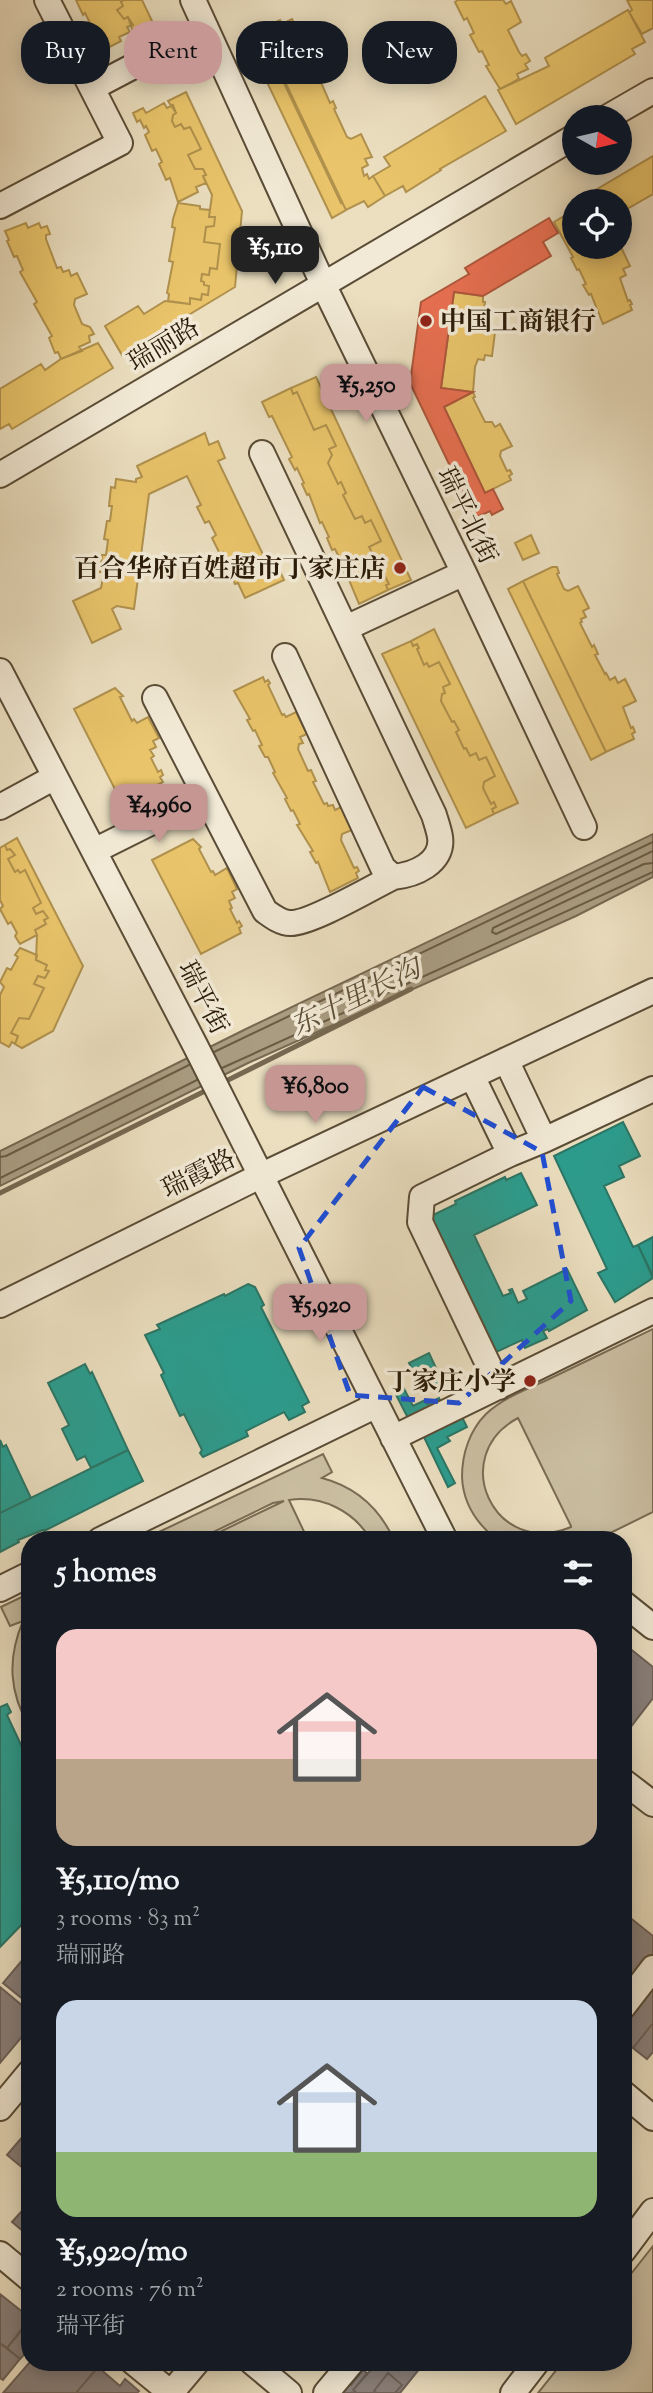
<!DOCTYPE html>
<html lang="en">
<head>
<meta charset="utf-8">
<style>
	:root { --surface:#171b24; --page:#242831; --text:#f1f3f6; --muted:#9ea1a6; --accent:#c59692 }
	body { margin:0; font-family:"Sorts Mill Goudy","Noto Serif SC",serif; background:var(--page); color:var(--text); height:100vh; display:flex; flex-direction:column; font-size:26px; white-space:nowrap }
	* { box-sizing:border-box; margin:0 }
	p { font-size:23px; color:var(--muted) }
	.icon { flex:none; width:38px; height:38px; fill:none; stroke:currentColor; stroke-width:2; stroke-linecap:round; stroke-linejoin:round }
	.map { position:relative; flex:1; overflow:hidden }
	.sheet { position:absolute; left:21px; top:1531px; width:611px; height:840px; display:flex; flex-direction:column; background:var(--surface); border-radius:28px; box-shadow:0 4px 18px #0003 }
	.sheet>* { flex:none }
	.guide { position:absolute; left:21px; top:21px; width:612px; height:63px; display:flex; gap:14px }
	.needle { width:46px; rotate:98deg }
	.buttons { position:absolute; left:562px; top:105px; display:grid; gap:14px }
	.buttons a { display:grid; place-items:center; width:70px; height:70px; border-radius:50%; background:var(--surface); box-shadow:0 4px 18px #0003; font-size:35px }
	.price { position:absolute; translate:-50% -60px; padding:0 16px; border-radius:14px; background:var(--accent); color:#111; font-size:23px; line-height:46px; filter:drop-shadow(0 2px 4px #0008) }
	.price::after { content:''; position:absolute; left:50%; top:42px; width:21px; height:16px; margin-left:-10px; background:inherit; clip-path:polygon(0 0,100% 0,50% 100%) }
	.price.current { background:#222; color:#fff }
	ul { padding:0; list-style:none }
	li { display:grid; align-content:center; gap:14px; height:371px; padding:0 35px }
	li span { display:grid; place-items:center; height:217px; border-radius:21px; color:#555 }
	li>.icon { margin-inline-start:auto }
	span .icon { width:126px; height:126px; fill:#fffc; stroke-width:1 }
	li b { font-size:30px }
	h2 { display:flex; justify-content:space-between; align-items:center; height:84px; padding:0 35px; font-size:30px }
	.tag { padding:0 24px; border-radius:28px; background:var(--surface); box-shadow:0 4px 18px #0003; font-size:24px; line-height:63px }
	.tag.current { background:var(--accent); color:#111 }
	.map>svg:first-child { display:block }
</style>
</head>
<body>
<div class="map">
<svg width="653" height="2393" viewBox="0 0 653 2393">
	<rect width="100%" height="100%" fill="#ebdfc0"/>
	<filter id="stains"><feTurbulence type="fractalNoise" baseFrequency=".00286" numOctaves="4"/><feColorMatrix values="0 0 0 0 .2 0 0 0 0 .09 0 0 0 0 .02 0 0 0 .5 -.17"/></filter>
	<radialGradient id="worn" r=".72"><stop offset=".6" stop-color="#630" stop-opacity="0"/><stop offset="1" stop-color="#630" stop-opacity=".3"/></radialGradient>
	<!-- green -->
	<path fill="#cabea1" stroke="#7a6c54" stroke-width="2" fill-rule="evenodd" d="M653 1329V1512L596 1540H497C477 1524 463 1503 462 1477 462 1453 470 1430 486 1414 503 1398 527 1389 547 1380 582 1363 618 1346 653 1329ZM518 1418 571 1526V1527C494 1559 447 1456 518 1418Z
		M323 1454 332 1472 322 1478C356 1487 379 1507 394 1540H371C354 1511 322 1495 289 1500L308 1540H203L284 1501 273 1503 197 1540H142Z
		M30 1593V1728C9 1693 7 1659 23 1621L10 1626 1 1607Z
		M653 2246V2393H538L562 2363 623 2362V2284Z"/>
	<!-- water -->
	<path fill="#a99c81" stroke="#766851" stroke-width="2" d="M653 834V877L576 916 248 1063 0 1186V1151L246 1029Z"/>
	<!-- homes -->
	<path fill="#e9c46a" stroke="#b0914d" stroke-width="2" d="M76 0H124L121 2 123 6 117 10 124 19 128 17 133 25 127 27 130 32 119 37 121 41 102 51 89 29 92 27 85 13 83 15Z
		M124 0H142L153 23 133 32 128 17 124 19 117 10 123 6 121 2Z
		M496 0H503L506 4 511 1 521 22 508 30 519 52 522 56 526 54 530 61 525 64 528 69 517 74 519 79 500 89 486 66 489 65 482 51 479 52 470 35 474 33 467 18 464 20 455 2 458 0Z
		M627 0H653V28L642 34 629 12 632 10Z
		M628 10 645 42 632 49 635 54 516 124 498 90 549 66 545 58Z
		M292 19 295 25 299 23 303 30 300 31V38L302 44 308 41 311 46 318 43 329 66 316 71 330 103 333 101 336 108 334 109 347 137 351 139 361 134 372 157 365 159 368 165 362 168 364 176 367 174 369 179 373 176 385 196 368 207 364 201 346 210 342 202 341 203 262 37 263 36 260 29 280 20 282 24Z
		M260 29 346 210 332 218 245 36Z
		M186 92 242 211 235 287 122 355 105 326 138 306 144 314 165 301 190 304V298L201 300 202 294 208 295 209 286 204 285V282L201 281 202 274 209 275 210 268 217 269 220 244 204 242 206 227 214 226 215 217H209L212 195 203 176 206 175 203 169H195L188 155 201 149 190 127 184 129 181 124 175 127 172 121 173 115 176 113 168 101Z
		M485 96 506 131 440 169 441 170 406 192 403 186 385 196 373 176 390 166 384 157Z
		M164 103 167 108 173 105 176 113 173 115 172 121 175 127 181 124 184 129 190 127 201 149 188 155 195 169H203L206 175 203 176 206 183 196 187 198 192 178 202 170 178 166 180 159 164 162 162 156 149 152 151 145 135 149 132 146 126 144 128 140 120 137 122 133 113 143 108 146 113Z
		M653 156V194L620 213V201H597L592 192Z
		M178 203 200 206V209L210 210 209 217H215L214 226 206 227 204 242 220 244 217 269 210 268 209 275 202 274 201 281 204 282V285L209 286 208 295 202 294 201 300 190 298V304L168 301 169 294 167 293 173 262 169 261 175 228 172 227 173 219Z
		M574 210V247H603L607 250 620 245 630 266 623 269 626 275 620 278 628 301 630 300 632 304 630 305 632 310 603 324 591 294 589 295 583 285 586 284 579 269 577 270 571 258 573 257 554 222Z
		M26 223 28 228 39 223 41 228 47 226 50 234 46 235V239L57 268 61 267 63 272 69 270 71 276 77 273 87 294 75 299 74 305 82 324 90 327 94 334 89 336 90 342 79 347 82 351 61 359 58 352 55 353 49 338 52 336 34 304 37 302 20 272 23 270 17 256 14 257 7 241 9 240 5 231Z
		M454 292 483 296V302H485L481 327 482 330 495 332 492 356 485 355 484 360 478 359 475 367 473 392 441 388Z
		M549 312 557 328 550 332 542 316Z
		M98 343 113 368 12 429 9 424 0 429V389L41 364 45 370 61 359Z
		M316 377 411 580 388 590 386 585 389 584 369 547 381 541 371 520 365 523 362 516 355 519 343 495 346 493 341 482 338 484 328 463 332 455 329 449 336 446 326 425 314 430 297 392 293 394 291 388Z
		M291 388 293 394 297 392 314 430 326 425 336 446 329 449 332 455 328 463 338 484 341 482 346 493 343 495 355 519 362 516 365 523 371 520 381 541 369 547 389 584 386 585 388 590 359 604 347 575 345 576 339 564 342 563 335 549 332 550 327 538 329 537 322 522 320 523 309 494 307 495 302 484 304 483 297 468 295 470 289 459 292 457 272 416 269 417 262 402Z
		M473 392 475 397 473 398 485 422H492L495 427 500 424 512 446 501 451 500 456 507 471 510 470 512 474 509 476 511 480 485 493 444 407Z
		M205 433 209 445 218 441 225 458 218 461 269 567 276 563 284 580 245 598 238 583 235 584 227 567 230 566 223 552 220 554 212 538 216 535 209 521 205 523 197 507 201 505 187 476 149 494 134 609 117 606 112 609 121 629 92 643 73 601 101 588 104 572H100L102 555H106L108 540 104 539 107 521H110L112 506H109L111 487 115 488 116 479 136 482V479L142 477 137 466Z
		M531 535 539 553 523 560 515 543Z
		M552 567H557L559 573 557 574 564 589 568 591 578 586 589 608 583 611 586 617 581 619 582 622 580 623 592 647 594 645 598 654 595 655 605 674 606 673 610 680 615 677 618 683 625 679 636 701 623 707 631 728 633 727 635 732 632 734 634 739 606 752 523 581Z
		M523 581 606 752 591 760 508 589Z
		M434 629 518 803 494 814 492 809 496 807 494 802 491 804 483 788 484 782 495 776 486 757 479 760 476 753 470 756 466 748 464 749 456 732 459 730 454 721 452 722 441 701 442 694 445 693 443 687 450 684 439 662 429 667 427 663 424 665 417 649 419 648 417 644 413 646 411 641Z
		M411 641 413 646 417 644 419 648 417 649 424 665 427 663 429 667 439 662 450 684 443 687 445 693 442 694 441 701 452 722 454 721 459 730 456 732 464 749 466 748 470 756 476 753 479 760 486 757 495 776 484 782 483 788 491 804 494 802 496 807 492 809 494 814 466 828 382 654Z
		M263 677 265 682 268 680 270 683 268 685 282 715 284 714 286 717 296 712 307 734 300 737 303 743 299 744 298 749 308 771 311 770 316 781 313 782 324 804 327 803 328 806 333 805 335 810 341 807 352 830 342 834 341 840 354 868 357 867 359 871 356 873 358 878 330 892 318 862 316 863 310 852 313 851 297 825 300 824 293 810 291 811 285 799 287 798 273 773 275 772 268 757H265L259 746 262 745 255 730 253 731 247 720 250 719 234 691Z
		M115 688 123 696 120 697 132 721 134 719 137 723 148 717 159 738 153 741 156 747 150 750 154 756 151 758 158 772 161 770 163 775 160 777 163 782 122 803 74 709Z
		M17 838 83 966 53 1031 22 1048 15 1044 18 1036 11 1033 19 1018 29 1019 44 988 34 984 38 976 45 978 49 971 45 970 47 965 36 960 37 935 35 930 46 924 44 920 48 918 43 911 36 914 33 908 41 903 25 870 20 873 18 870 15 872 8 859 15 855 10 849 7 850 5 845Z
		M193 839 201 847 199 849 211 872 213 871 215 875 227 868 237 889 232 892 235 898 229 901 232 908 230 909 237 923 239 921 242 926 239 928 241 933 201 954 152 860Z
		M5 845 7 850 10 849 15 855 8 859 15 872 18 870 20 873 25 870 41 903 33 908 36 914 43 911 48 918 44 920 46 924 35 930 37 935 20 944 15 936 17 933 11 922 8 924 0 909 3 906 0 900V848Z
		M20 948 37 955 36 960 47 965 45 970 49 971 45 978 38 976 34 984 44 988 29 1019 19 1018 11 1033 18 1036 15 1044 12 1042 9 1047 0 1042V995L4 987 0 982 7 968 11 970 18 957 15 955Z"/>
	<!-- shops -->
	<path fill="#e76f51" stroke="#ae563b" stroke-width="2" d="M549 218 558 233 543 242 551 256 483 296 454 292 441 388 473 392 444 407 485 493 493 489 503 509 492 515 490 511 475 518 410 383 421 302 469 274 465 268Z"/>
	<!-- schools -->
	<path fill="#2a9d8f" stroke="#2a7666" stroke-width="2" d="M623 1122 640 1156 619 1166 624 1177 604 1186 633 1247 638 1245 653 1278 615 1302 598 1273 607 1269 554 1156Z
		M521 1173 537 1205 474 1235 503 1296 511 1293 509 1290 512 1289 518 1303 527 1299 523 1291 567 1269 587 1310 549 1331 548 1329 543 1331 547 1338 525 1348 522 1340 494 1353 429 1217 456 1204 455 1201 505 1177 506 1180Z
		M653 1237V1276L638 1245Z
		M248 1284 255 1287 264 1305 261 1307 309 1402 302 1406 305 1412 289 1420 284 1412 246 1431 248 1436 203 1457 200 1453 202 1450 184 1414 180 1416 161 1375 164 1373 145 1335 160 1329 157 1325 224 1294 225 1296Z
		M429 1353 443 1383 423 1392 409 1363Z
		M85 1364 90 1374 92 1372 128 1450 91 1468 85 1456 77 1460 62 1429 69 1425 48 1383Z
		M401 1383 413 1406 425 1400 427 1404 439 1398 443 1406 409 1420 392 1387Z
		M462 1417 467 1427 447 1437 450 1441 437 1448 455 1483 448 1487 422 1433Z
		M0 1440 3 1447 6 1445 31 1498 0 1513Z
		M128 1450 143 1481 44 1531 43 1530 18 1540 19 1542 0 1552V1513Z
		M7 1704 11 1712 7 1715 30 1764V1916L0 1947V1707Z"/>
	<!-- industry -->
	<path fill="#8a817c" stroke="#6d6259" stroke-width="2" d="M623 1643 653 1667V1698L623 1737Z
		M623 1912 653 1936V1958L623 1997Z
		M30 1951V1973L25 1978 30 1982V2005L3 1983Z
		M0 1987 30 2012V2027L0 2063Z
		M653 1989V2023L633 2048 623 2039V2026Z
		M653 2023V2052L647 2059 633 2048Z
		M30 2128V2174L7 2155Z
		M30 2202V2237L12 2222Z
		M0 2294 30 2318 7 2348 0 2343Z
		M30 2320V2348L20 2359 7 2348Z
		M0 2343 20 2359 3 2380 0 2378Z
		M30 2362H92L98 2367 76 2393H3Z
		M378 2362H425L400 2393H395L402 2385 388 2373 374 2391 377 2393H357L353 2390Z
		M98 2367 120 2386 125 2379 139 2391 137 2393H76Z
		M363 2370 367 2373 353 2390 357 2393H341L347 2382 351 2385Z
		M388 2373 402 2385 395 2393H377L374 2391Z"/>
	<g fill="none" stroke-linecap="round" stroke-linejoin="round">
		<!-- shore -->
		<path stroke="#6a5c44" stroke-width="2" d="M653 851 493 928 492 932 496 934 644 864 653 863
			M214 1052 653 842
			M222 1068 653 872
			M0 1157 6 1156 189 1065
			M0 1178 197 1080"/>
		<!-- stream -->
		<path stroke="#766851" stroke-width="5" d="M222 1083 411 989
			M0 1193 211 1088"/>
		<defs>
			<path id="minor" d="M193 0 323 284 464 573 584 827
				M92 88 206 28
				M608 117 653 91
				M0 206 120 143 47 0
				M262 453 434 815C436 822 439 830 440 837 444 863 414 875 393 877L383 868 285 656
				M0 475 574 137
				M346 628 464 573
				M0 671 195 1045 445 1540
				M155 698 265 911C272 916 281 923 290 923 310 924 371 888 393 877
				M0 807 55 777
				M94 851 204 796
				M472 1076 510 1154 544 1140 506 1060
				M544 1140 653 1089
				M0 1305 260 1176 653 991
				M499 1387 420 1222 422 1197 510 1154
				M393 1438 653 1311
				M100 1540 377 1405
				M0 1589 30 1574
				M623 1603 653 1627
				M623 1781 653 1804
				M623 2007 653 1968
				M623 2093 653 2118
				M0 2108 30 2072
				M623 2251 653 2211
				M0 2254 30 2279
				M133 2362 171 2393
				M252 2362 289 2393
				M171 2393 197 2362
				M326 2393 352 2362
				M513 2393 537 2362"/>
		</defs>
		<!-- minor casing -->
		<use href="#minor" stroke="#5a4c36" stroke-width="28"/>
		<!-- minor -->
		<use href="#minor" stroke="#f2ead6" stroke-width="24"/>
	</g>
	<!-- marked area -->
	<path fill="none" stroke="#1d4ed8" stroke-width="5" stroke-dasharray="14 9" stroke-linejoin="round" d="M423 1087 542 1152 571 1301 459 1403 350 1395 299 1248Z"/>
	<!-- markers -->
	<g fill="#8f2418" stroke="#f2ead6" stroke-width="2.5">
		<circle cx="426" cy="321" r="7"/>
		<circle cx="400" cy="568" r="7"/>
		<circle cx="530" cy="1381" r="7"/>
	</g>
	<g text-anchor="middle" stroke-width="7" stroke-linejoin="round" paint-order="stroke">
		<!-- poi labels -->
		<g font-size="26" font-weight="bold" fill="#2a1b08" stroke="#f2ead6" text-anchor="end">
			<text x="440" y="330" text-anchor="start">中国工商银行</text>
			<text x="386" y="577">百合华府百姓超市丁家庄店</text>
			<text x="516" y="1390">丁家庄小学</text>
		</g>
		<!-- street labels -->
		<g font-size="26" fill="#2a1b08" stroke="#f2ead6">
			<text transform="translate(163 344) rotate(-31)" y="9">瑞丽路</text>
			<text transform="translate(468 515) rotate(64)" y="9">瑞平北街</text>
			<text transform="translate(204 997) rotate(63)" y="9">瑞平街</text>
			<text transform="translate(198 1173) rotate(-26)" y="9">瑞霞路</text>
		</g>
		<!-- water labels -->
		<g font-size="28" font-style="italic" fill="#5d4f38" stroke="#f2ead6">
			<text transform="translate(355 996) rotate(-26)" y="10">东十里长沟</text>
		</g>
	</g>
	<rect width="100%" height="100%" filter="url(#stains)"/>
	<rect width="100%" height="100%" fill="url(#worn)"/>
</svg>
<div class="buttons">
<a><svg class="needle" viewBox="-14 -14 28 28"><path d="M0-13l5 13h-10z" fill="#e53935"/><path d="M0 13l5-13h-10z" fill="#9ea1a6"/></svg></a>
<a><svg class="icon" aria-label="locate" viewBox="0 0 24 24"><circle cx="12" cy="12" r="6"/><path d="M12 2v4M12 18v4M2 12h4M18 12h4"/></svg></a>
</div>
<b class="price current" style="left:275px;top:286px">¥5,110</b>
<b class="price" style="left:366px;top:424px">¥5,250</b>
<b class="price" style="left:159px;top:844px">¥4,960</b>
<b class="price" style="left:315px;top:1125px">¥6,800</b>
<b class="price" style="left:320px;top:1344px">¥5,920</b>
<div class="guide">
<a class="tag">Buy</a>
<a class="tag current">Rent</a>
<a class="tag">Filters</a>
<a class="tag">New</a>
</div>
<section class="sheet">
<h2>5 homes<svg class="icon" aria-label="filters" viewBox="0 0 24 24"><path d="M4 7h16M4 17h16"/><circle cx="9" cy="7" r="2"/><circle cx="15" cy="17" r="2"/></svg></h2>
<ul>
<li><span style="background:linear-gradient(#f6c9c9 60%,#b9a48a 0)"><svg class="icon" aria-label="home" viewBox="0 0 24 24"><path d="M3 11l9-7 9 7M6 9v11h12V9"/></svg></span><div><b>¥5,110/mo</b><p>3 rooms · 83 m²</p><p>瑞丽路</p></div></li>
<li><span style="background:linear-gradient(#c9d6e8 70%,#8fb573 0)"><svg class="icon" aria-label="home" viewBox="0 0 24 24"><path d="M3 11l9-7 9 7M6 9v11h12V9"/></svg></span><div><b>¥5,920/mo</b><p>2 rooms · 76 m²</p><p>瑞平街</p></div></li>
</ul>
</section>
</div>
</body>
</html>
